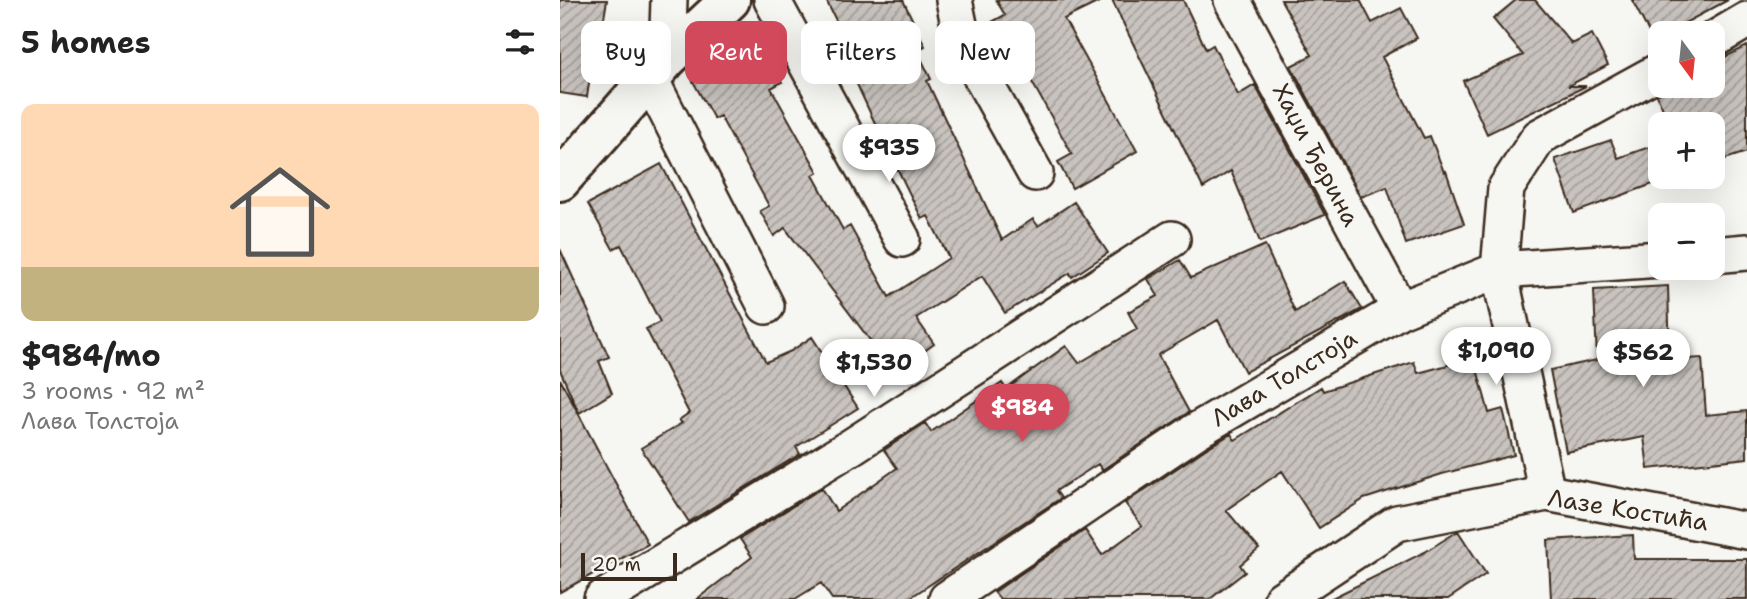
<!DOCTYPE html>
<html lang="en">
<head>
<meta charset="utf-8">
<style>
	:root { --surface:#fff; --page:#f6f6f6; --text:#222; --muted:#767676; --accent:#d1495b }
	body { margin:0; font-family:"Shantell Sans",sans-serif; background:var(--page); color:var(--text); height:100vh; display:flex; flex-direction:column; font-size:26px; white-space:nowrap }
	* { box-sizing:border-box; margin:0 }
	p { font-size:23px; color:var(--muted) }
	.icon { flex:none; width:38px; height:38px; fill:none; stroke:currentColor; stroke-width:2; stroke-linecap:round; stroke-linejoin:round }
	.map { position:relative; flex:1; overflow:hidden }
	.details { display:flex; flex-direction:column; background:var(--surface); width:560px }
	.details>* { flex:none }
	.top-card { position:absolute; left:21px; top:21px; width:665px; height:63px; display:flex; gap:14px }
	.needle { width:46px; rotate:165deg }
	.controls { position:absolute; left:1088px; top:21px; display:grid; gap:14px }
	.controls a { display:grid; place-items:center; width:77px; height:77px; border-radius:14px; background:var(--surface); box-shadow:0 7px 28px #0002; font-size:35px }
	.scale { position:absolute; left:21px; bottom:18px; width:96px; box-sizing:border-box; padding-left:7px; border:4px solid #3b2a1e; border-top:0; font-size:19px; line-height:24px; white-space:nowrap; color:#3b2a1e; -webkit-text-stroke:5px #f6f6f2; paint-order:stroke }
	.price { position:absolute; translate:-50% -60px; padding:0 16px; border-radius:24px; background:#fff; color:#222; font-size:23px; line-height:46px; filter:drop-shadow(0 2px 4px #0008) }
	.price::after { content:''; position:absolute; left:50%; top:42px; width:21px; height:16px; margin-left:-10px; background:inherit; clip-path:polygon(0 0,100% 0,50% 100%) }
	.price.on { background:var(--accent); color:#fff }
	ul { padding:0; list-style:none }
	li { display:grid; align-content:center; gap:14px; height:371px; padding:0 21px }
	li span { display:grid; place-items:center; height:217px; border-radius:14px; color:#555 }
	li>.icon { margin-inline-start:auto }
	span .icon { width:126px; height:126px; fill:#fffc; stroke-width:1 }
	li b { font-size:30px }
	h2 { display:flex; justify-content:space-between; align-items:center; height:84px; padding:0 21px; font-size:30px }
	.tag { padding:0 24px; border-radius:14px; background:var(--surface); box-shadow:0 7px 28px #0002; font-size:24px; line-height:63px }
	.tag.on { background:var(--accent); color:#fff }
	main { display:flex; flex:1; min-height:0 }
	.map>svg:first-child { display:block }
</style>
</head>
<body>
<main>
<section class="details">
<h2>5 homes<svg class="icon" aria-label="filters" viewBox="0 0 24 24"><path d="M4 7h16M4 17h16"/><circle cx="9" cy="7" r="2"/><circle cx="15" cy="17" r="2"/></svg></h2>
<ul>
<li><span style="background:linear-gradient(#ffd9b3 75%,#c2b280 0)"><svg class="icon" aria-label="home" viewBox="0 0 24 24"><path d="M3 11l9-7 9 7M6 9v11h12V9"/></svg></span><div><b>$984/mo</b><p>3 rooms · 92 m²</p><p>Лава Толстоја</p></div></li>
</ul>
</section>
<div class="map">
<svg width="1187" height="599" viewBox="0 0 1187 599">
	<defs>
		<pattern id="building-hatch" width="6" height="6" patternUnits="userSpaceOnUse" patternTransform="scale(1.75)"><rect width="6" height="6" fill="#c8c3be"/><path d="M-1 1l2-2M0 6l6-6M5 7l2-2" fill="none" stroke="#a49f9a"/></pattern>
	</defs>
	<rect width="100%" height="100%" fill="#f6f6f2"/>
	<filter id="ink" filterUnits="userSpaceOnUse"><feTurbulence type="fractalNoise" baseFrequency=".0143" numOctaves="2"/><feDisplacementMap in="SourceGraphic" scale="14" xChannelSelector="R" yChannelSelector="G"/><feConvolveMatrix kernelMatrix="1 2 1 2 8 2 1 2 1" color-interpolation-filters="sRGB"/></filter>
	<g filter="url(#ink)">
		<!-- building -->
		<path fill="url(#building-hatch)" stroke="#3b2a1e" stroke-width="2" d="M0 0H47L42 30 37 29 27 97 0 93Z
			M266 0H343L365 46 357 50 371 79 367 81 442 240 473 219 478 226 514 202 548 253 512 277 510 273 445 313 422 276 356 318 374 344 335 373 225 228 214 236 200 211 209 206 160 116 154 119 130 76 198 40 222 82 211 88 258 172 253 175 283 230 290 226 329 297 389 258 368 216 362 219 313 119 295 80 303 76Z
			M436 0H543L504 19 577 151 512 188 498 162 512 154 452 46 446 49 432 22 445 15Z
			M552 0H623L646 49 653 45 678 95 695 85 765 215 700 242 671 171 643 188Z
			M721 0H800L812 23 841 8 857 38 822 57 864 138 870 136 884 172 886 171 904 224 846 244 827 187 801 197 731 66 752 55Z
			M956 0H975L1012 44 1032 34 1048 65 1008 86H1026L927 134 903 81 963 55 933 19Z
			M1072 0H1168L1106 33H1101V36L1093 40Z
			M1187 46V152L1153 163V124H1109L1097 95 1113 86H1153V63Z
			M1051 140 1058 158 1101 143V181L1014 213 995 159Z
			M101 164 206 362 231 351 252 337 298 408 236 447 240 454 129 522 81 448 122 423 119 420 129 413 86 329 100 322 61 245 53 249 28 204Z
			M705 245 735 312 785 281 802 309 685 372 658 320 598 355 629 412 542 470 538 464 496 491 501 498 348 599H272L261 583 235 599H137L192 557 180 539 262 488 276 511 337 468 324 450 365 423 371 432 442 383 446 389 506 346 519 363 577 329 568 312 598 296 588 279 620 260 631 278Z
			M0 249 49 357 39 361 52 393 19 413 0 370Z
			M1108 286 1110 360 1142 358 1146 415 1187 411V458L1088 469 1084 437 1006 452 990 370 1037 360 1034 290Z
			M914 358 929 413 943 409 954 455 882 474 804 499 759 528 722 471 666 510 699 549 680 565 685 572 650 599H440L434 592 525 530 542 555 582 526 565 503 647 448 671 434 675 440 761 387 763 391 854 362 858 373Z
			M0 379 88 544 0 592Z
			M898 531 926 574 888 599H770L865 552Z
			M1073 535 1074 559H1187V599H991L988 540Z"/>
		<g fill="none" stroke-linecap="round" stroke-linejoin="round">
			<defs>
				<path id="minor" d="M212 0 342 239
					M394 0 403 44 475 173
					M672 0 840 310
					M1153 40 1187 20
					M107 59 109 0
					M90 79 206 306
					M1153 255 1187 252
					M987 493 939 270 946 188 979 137 1101 70
					M42 599 291 447 612 239
					M387 599 636 431 840 310 939 270 1101 259
					M722 599 837 523 987 493 1187 531"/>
				<path id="tertiary" d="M0 181 107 59 170 0"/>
			</defs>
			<!-- minor casing -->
			<use href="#minor" stroke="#3b2a1e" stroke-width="40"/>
			<!-- tertiary casing -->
			<use href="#tertiary" stroke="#3b2a1e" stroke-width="44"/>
			<!-- minor -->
			<use href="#minor" stroke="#f6f6f2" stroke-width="35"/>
			<!-- tertiary -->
			<use href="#tertiary" stroke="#f6f6f2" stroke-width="38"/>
		</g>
	</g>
	<g text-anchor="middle" stroke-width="7" stroke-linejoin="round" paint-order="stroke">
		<!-- street labels -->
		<g font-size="24" fill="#3b2a1e" stroke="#f6f6f2">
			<text transform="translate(756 155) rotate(62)" y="8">Хаџи Ђерина</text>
			<text transform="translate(724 378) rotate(-31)" y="8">Лава Толстоја</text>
			<text transform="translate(1068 510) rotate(9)" y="8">Лазе Костића</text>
		</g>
	</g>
</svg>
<div class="controls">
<a><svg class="needle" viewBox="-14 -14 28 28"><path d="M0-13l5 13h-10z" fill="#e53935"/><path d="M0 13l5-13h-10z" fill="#767676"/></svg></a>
<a>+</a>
<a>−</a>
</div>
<div class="scale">20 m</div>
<b class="price" style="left:329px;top:184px">$935</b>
<b class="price" style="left:936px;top:387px">$1,090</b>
<b class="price" style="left:1083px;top:389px">$562</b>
<b class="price" style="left:314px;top:399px">$1,530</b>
<b class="price on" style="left:462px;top:444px">$984</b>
<div class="top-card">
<a class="tag">Buy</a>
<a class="tag on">Rent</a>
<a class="tag">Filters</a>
<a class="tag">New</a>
</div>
</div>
</main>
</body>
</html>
